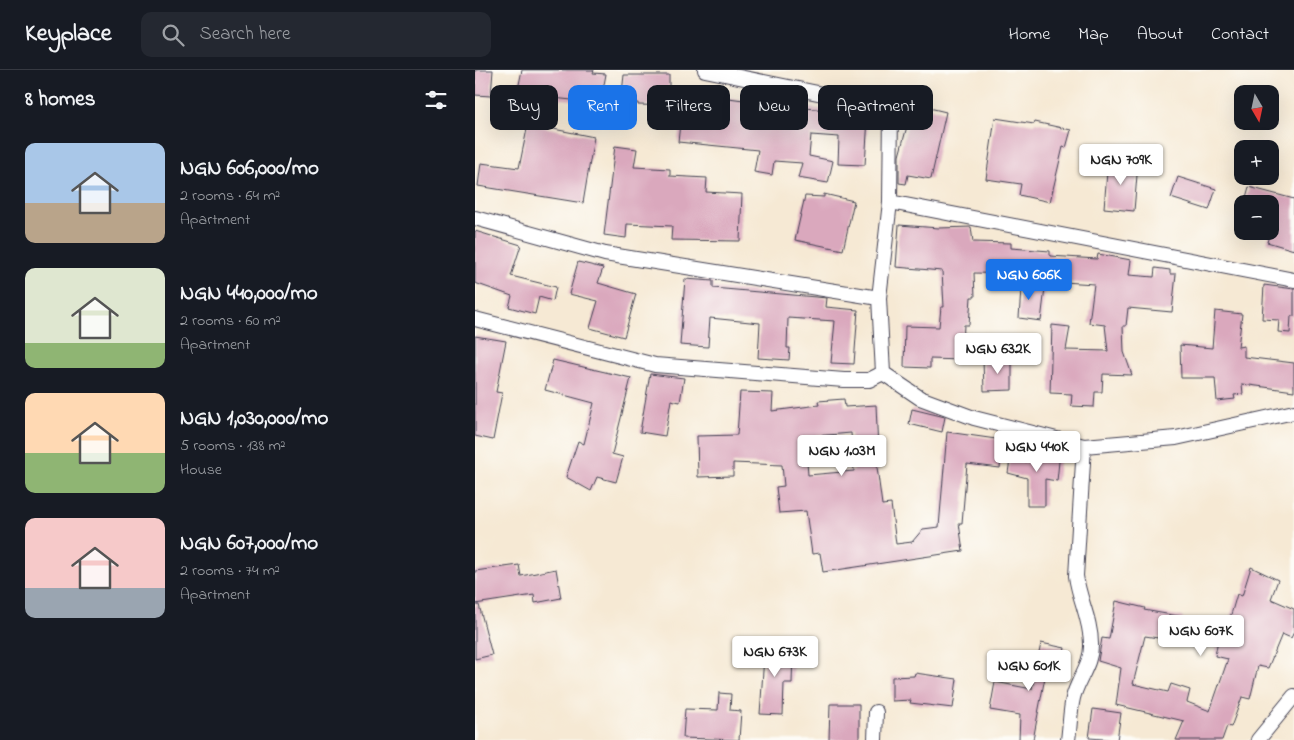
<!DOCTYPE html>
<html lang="en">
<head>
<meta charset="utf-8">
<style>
	:root { --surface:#171b24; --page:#242831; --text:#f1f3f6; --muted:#9ea1a6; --line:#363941; --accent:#1a73e8 }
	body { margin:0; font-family:"Indie Flower",sans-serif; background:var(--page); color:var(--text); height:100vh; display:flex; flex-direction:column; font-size:19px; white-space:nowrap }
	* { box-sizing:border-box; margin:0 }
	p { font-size:16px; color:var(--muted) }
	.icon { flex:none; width:28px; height:28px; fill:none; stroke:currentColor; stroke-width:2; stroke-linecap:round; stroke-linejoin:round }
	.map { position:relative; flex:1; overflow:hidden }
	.panel { display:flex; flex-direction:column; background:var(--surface); width:475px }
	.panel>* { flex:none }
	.hud { position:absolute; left:15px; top:15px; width:475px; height:45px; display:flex; gap:10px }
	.needle { width:32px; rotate:171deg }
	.tools { position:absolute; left:759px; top:15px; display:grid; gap:10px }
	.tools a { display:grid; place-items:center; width:45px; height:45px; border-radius:10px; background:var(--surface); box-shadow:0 5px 20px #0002; font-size:25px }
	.price { position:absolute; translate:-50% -42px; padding:0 11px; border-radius:5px; background:#fff; color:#222; font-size:16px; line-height:32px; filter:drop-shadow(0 1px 2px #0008) }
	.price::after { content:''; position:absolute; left:50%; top:30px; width:15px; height:11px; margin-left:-8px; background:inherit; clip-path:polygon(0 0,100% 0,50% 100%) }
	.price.current { background:var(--accent); color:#fff }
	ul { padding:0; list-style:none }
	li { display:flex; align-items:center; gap:15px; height:125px; padding:0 25px }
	li span { display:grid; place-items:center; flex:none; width:140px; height:100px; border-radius:10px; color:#555 }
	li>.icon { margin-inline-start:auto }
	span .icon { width:60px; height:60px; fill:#fffc; stroke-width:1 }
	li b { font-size:21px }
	h2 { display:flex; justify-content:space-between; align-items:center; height:60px; padding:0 25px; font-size:21px }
	.pill { padding:0 18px; border-radius:10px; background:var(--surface); box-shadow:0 5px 20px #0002; font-size:18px; line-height:45px }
	.pill.current { background:var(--accent); color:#fff }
	header { display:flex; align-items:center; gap:30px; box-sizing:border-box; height:70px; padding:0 25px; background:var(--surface); border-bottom:1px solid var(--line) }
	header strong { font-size:24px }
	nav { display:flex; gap:28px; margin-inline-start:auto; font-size:18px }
	.search { width:350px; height:45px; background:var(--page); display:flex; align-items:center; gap:12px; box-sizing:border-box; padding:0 18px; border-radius:10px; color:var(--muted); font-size:19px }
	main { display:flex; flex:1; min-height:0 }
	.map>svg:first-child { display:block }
</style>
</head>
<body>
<header>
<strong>Keyplace</strong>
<div class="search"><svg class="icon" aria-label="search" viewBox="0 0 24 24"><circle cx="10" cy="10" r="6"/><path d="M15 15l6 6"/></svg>Search here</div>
<nav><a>Home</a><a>Map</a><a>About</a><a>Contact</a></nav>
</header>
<main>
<section class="panel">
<h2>8 homes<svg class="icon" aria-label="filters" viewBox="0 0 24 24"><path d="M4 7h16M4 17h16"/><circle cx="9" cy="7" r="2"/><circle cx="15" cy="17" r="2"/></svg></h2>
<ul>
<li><span style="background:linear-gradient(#a9c7e8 60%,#b9a48a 0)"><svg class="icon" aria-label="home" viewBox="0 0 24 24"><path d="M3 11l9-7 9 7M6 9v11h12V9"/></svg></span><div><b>NGN 606,000/mo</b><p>2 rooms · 64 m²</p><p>Apartment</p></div></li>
<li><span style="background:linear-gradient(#dfe7d0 75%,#8fb573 0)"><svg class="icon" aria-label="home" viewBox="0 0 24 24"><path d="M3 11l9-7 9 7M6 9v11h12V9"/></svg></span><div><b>NGN 440,000/mo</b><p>2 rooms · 60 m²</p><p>Apartment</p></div></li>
<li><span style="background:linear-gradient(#ffd9b3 60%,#8fb573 0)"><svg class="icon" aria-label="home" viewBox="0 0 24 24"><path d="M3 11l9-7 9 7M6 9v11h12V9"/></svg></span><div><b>NGN 1,030,000/mo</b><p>5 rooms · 138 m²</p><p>House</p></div></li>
<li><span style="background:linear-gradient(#f6c9c9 70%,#9aa5b1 0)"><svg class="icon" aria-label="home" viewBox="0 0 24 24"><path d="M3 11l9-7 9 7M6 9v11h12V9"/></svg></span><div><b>NGN 607,000/mo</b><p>2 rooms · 74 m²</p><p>Apartment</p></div></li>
</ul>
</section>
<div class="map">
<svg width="819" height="670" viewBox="0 0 819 670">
	<rect width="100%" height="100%" fill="#fdfcf7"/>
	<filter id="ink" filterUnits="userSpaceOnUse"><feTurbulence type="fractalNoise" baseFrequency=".02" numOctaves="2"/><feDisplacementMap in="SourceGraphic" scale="10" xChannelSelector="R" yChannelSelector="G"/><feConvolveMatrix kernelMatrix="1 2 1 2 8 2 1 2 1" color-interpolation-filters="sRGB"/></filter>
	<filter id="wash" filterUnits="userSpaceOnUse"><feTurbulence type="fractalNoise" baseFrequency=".0096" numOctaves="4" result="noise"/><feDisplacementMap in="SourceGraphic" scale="20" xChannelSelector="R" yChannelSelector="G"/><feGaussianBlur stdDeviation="1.12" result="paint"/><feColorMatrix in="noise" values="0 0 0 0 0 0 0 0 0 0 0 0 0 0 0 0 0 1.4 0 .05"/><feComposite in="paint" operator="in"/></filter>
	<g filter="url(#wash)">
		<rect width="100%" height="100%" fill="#f6e9d4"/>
		<g id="blocks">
			<!-- building -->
			<path fill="#daa8bd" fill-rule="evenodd" d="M0 0H18L16 26 0 25Z
				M47 0H119L118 3 131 4 126 31 116 30 115 32 69 27V30L42 24Z
				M149 5H194V20L276 31 275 33 363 41 362 46 393 48 390 95 363 94 364 67 336 65 334 86 358 91 353 113 323 108 327 93 299 91 297 105 279 102 283 80 203 72 207 36 163 35V33L146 32Z
				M438 34 471 42 456 109 433 105 431 114 424 113V86Z
				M520 48 559 54 560 52 596 60 591 78 588 77 575 132 544 125 546 114 511 109Z
				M53 54 119 67 108 133 3 116 6 93 44 98Z
				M140 76 162 79 159 97 195 99V106L232 108 231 122 267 124 265 171 196 170 197 156 152 154 151 168 129 165Z
				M633 90 663 93 659 141 629 138Z
				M703 107 741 119 734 140 696 128Z
				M774 117 819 129V180L792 172 795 163V134H769Z
				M349 124 379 131 368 180 320 170 330 126 349 127Z
				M424 155 464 158 496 157 498 172 536 173V178L575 181V186L622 189 623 184 656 190 654 205 679 207 680 198 695 200V204H701L697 242 653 238 651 256H648L649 282 657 305 628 304 627 322H620L619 337 596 336 597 324 575 323 577 255 595 257 591 280 633 281 630 255 614 253 619 214 574 211 573 218H570L566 251 544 248 547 204 499 203 500 227H496L494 255H489L487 290 455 289V298L429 297 430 256 464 257 466 237H469L467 201 421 197Z
				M0 161 46 175 36 206 81 217 78 231 64 227 60 244 34 237 37 226 0 213Z
				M103 192 128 198 123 213 161 224 149 267 115 258 123 231 94 224Z
				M210 209 238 211V218L352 228 351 237 383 240 379 294 356 293 360 251 313 248 312 278H315L314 290 283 288 285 253 235 248 233 277 205 275Z
				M789 215 819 219V246H816L815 263 803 262 804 250 787 249Z
				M740 241 767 244 763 277 769 276V287L819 293V321L767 314 768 324 759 325 760 329 742 331 740 308H706L705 275 737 278Z
				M0 266 31 271 21 322 27 323 18 370 0 366Z
				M537 289V320L509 321 508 290Z
				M78 290 156 308 137 384 148 387 141 412 122 407 116 421 91 407 103 371 109 374 119 333 70 320Z
				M175 304 209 308 205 332 196 330 190 366 165 362Z
				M265 322 298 323 297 341 344 335 343 331 369 329 370 337 401 335 403 381 400 382 407 435 416 434 421 474 437 472 448 459 464 457 472 362 528 370 525 398 492 394 487 453H484L488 481 348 502 345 483 337 484 331 441 304 443 301 417 309 416 307 395 258 393V406L223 407 222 366 262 365ZM376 363 379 401 333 405 330 367Z
				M437 339 470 347 467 362 434 354Z
				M553 379 585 382 582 411 570 409V436H552V408L533 403 535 390 552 392Z
				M44 495 46 506 81 499 86 528 60 533 59 525 0 534V501Z
				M776 497 803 510 796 529 819 539V562L816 568 807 564 793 598 783 596 775 629 767 627 756 657 752 656 747 670H701L709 651 641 635 646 598 623 591 627 568 634 569 641 531 670 538 669 540 708 547 703 571 670 566 658 614 693 622 696 614 715 620 712 632 735 641 753 589 740 586 746 553 753 555 762 524 767 526Z
				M0 535H4L17 585 0 589Z
				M290 572H306V581L318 582 317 613H309L308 645 285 644Z
				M566 573 590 578 583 609 570 607 558 670H544L545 645 515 640 520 612 557 619Z
				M440 603 482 609 478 638 435 633 436 630 417 631V607L439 606Z
				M244 623 256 624 255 640 266 641 264 670 208 668 210 639 243 640Z
				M355 634H384V670H354Z
				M618 639 646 643 642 670 614 668Z"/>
		</g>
	</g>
	<g filter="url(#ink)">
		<use href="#blocks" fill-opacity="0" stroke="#424052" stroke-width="1"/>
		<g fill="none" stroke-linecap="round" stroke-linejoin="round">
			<defs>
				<path id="street" d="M230 0 416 38 415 132 404 228 408 303 445 328 499 348 609 376 701 368 819 342
					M415 132 819 210
					M0 148 130 184 404 228
					M0 249 180 295 369 310H394L408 303
					M400 670 401 642
					M593 670C595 656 595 641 598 628 602 610 617 594 616 574 616 550 604 529 601 506L609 376
					M783 670 819 626"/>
			</defs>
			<!-- street casing -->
			<use href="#street" stroke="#424052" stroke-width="16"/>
			<!-- street -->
			<use href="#street" stroke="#fff" stroke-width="14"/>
		</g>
	</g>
</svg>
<div class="tools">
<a><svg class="needle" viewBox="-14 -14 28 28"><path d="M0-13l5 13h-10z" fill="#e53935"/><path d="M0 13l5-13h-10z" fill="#9ea1a6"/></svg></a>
<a>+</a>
<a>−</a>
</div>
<b class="price" style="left:646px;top:116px">NGN 709K</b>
<b class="price current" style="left:554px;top:231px">NGN 606K</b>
<b class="price" style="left:523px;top:305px">NGN 632K</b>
<b class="price" style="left:562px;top:403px">NGN 440K</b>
<b class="price" style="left:367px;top:407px">NGN 1.03M</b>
<b class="price" style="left:726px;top:587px">NGN 607K</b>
<b class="price" style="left:300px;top:608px">NGN 673K</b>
<b class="price" style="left:554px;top:622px">NGN 601K</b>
<div class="hud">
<a class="pill">Buy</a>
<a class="pill current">Rent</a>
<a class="pill">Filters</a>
<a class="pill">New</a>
<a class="pill">Apartment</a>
</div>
</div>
</main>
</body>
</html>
